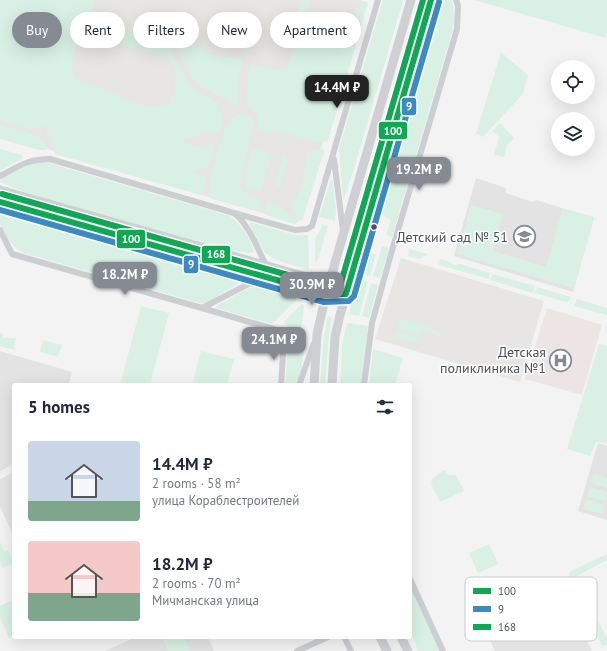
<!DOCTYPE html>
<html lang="en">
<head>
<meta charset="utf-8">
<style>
	:root { --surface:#fff; --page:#f2f2f3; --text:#1f2937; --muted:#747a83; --accent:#858a93 }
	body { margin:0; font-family:"PT Sans",sans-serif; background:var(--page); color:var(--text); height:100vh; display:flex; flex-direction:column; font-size:15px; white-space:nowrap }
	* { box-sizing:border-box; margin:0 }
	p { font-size:13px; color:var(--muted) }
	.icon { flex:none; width:22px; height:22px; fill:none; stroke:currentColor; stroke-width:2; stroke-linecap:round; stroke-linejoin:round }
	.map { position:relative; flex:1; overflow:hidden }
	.panel { position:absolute; left:12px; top:383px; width:400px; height:256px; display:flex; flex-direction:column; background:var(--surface); border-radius:4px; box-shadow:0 4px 16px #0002 }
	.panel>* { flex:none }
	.guide { position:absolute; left:12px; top:12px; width:400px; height:36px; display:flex; gap:8px }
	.fabs { position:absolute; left:551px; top:60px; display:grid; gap:8px }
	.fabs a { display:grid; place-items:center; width:44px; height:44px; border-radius:50%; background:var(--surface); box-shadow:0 4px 16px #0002; font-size:20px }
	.price { position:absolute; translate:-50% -34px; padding:0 9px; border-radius:8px; background:var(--accent); color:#fff; font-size:13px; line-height:26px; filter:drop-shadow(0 1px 2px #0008) }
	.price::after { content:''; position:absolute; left:50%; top:24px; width:12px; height:9px; margin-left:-6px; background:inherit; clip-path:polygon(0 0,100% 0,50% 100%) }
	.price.on { background:#222; color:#fff }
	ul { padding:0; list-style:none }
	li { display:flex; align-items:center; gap:12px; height:100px; padding:0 16px }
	li span { display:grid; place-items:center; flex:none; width:112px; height:80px; border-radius:4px; color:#555 }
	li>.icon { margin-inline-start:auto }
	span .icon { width:48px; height:48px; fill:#fffc; stroke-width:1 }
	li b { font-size:17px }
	h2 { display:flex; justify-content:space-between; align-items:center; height:48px; padding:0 16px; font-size:17px }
	.tag { padding:0 14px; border-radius:18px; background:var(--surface); box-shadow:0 4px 16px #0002; font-size:14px; line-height:36px }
	.tag.on { background:var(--accent); color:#fff }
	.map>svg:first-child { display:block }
</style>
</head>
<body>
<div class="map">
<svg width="607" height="651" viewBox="0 0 607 651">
	<rect width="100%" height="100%" fill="#f3f3f3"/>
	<!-- commercial -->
	<path fill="#e7e6e2" d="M32 0H362L302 219 296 223 0 135V112Z
		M401 258 544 301 520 382 375 339Z"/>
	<!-- education -->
	<path fill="#e4e3e3" d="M476 178 506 188V193L533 202 536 200 594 218 573 292 454 256Z
		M0 351 72 372 69 385H14V464L0 471Z
		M598 443 607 446V520L578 511Z
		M14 472V538L0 506V479Z
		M561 583 592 651H495L482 625 485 617Z
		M136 637H208L214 651H105Z"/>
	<!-- medical -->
	<path fill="#ede5e3" d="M547 308 602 325 582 395 525 379Z"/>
	<!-- green -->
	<path fill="#d9f1e5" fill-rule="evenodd" d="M0 0H95L92 13 118 20 117 23 124 27 160 33 166 36 177 63 192 88 218 104 222 119V128L216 134 207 132 204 130 197 136 183 139V143C186 144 201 147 204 147 208 146 208 143 213 145V152L208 168 195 169 194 172 207 178 204 192 200 195 55 154 53 144 44 126 30 129 0 121ZM82 37 94 38 167 57 173 65 176 80 170 104 155 107 142 105 75 78C69 62 71 49 82 37Z
		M300 0H310L301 35 348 48 361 1H366L368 3 328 141C310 146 295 133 279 132 271 131 265 133 257 131 260 116 259 113 246 107 248 93 246 77 251 64L279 71 286 70 296 39V22Z
		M383 0H403L353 172 344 199H343L339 149Z
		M419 0H424L346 269 341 267Z
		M440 0H451C455 10 454 18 453 29L392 237 386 235 391 220 386 218 379 210Z
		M474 0H607V31L605 38Z
		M178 36 195 44 206 53 242 60C244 66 240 70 239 75 237 84 239 95 238 104L235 105 201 86 191 75 176 44 175 39Z
		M501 52 528 75 523 94 483 137 476 134Z
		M242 113 251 117 254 120 240 182V188L247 194 261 200 259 212 212 199 209 194 211 174 223 134 233 117Z
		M500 123 514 138 507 145 504 157 494 155 499 137 492 131Z
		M0 125C16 130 39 132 48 148L45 150H39L0 139Z
		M323 148 324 152 302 221 299 220 291 209C291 203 295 201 298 195 303 185 307 163 307 152L314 151Z
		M0 149 22 155 23 158 0 171Z
		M253 149 272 154 261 190 248 189 244 184 251 152Z
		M283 155 288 159 280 187H278L274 186Z
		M37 162H45L230 216C240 223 252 240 254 252L251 253 222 249 30 194 0 182 1 179 24 166Z
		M331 179 333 182 336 211 335 221 319 217Z
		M267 203 281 206C285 213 293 216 297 223L294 224 266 215 265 209Z
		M471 205 503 214 493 251 546 267 563 208 594 217 574 288 457 254Z
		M0 209 29 214 216 267 241 277 243 279V281L209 301 204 303H199L24 253C13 249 3 233 0 222 0 218 0 213 0 209Z
		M251 222 295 235H308L309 270 276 260 265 253 249 224Z
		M323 225 328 226 318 259 315 263V238Z
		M382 246 389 248 380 278 373 276Z
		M409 249 428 254 419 259 408 256Z
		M367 252 376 254 370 276 361 273Z
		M440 259 448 261 454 265 460 264 490 273 489 279 439 265Z
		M492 274 535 286 533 293 490 280Z
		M359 279 368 282 359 316 349 314Z
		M371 283 378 285 369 318 362 316Z
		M263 285 301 295 272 324 216 308V306L249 288Z
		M537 287 571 297 569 301 565 302 535 293Z
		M577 299 607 308V315L574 306Z
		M301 304H303L304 307 299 343 294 342 291 331 284 322Z
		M141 306 169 313 150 385H120Z
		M328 316 332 317 329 336 325 385H320L324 336Z
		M400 318 431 327 430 329 441 333 440 336 422 331 420 336 397 329Z
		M347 323 368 326 362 385H340L342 345Z
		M396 331 420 338 418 344 395 337Z
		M2 332 3 338H16L14 350 0 346V333Z
		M43 340 62 345 58 357 40 352Z
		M599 344 607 346V443L596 442 590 456 567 449Z
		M288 347 304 350 301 371 295 385H285Z
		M373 349 403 358 395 385H369Z
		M201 351 234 359 227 385H192Z
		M444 470 449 475H456L464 491 440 502 431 484 432 479Z
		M593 474 607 478V488L591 483Z
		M589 487 607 492 606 501 587 496Z
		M586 499 605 505 603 514 583 509Z
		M0 542 4 551 8 550 13 563 3 568 0 561Z
		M489 544 498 564 478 573 469 553Z
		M607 554V560L577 576 607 639V645L602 646 569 574 571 571Z
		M410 585 440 651H418L410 630Z
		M14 599V614L11 616 14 622V636L9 638 0 617V606Z
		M162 637H184L190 651H168Z"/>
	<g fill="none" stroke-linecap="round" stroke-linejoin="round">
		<!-- street -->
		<path stroke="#cdced1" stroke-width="6" d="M334 159 343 231
			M0 176C19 166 28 159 50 159L234 213C250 226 257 248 266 265
			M234 213 295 230 307 229 312 226 378 0
			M0 230 12 254 202 308 264 276
			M202 308 274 329 282 334 284 339 281 385
			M299 385 314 343
			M364 385 372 323 391 254 457 29 458 6 456 0
			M410 579 443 651
			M344 637 351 651
			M297 651 328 637"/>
		<!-- secondary -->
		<path stroke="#ced0d3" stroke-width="9" d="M0 190 310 278 329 285 346 294
			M0 202 326 294H332
			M314 385 317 334 326 294 411 0
			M332 385 335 337 340 315 431 0
			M380 637 387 651
			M401 637 408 651"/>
		<defs>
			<path id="bus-1" d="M0 202 326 294H346L431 0"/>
			<path id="bus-2" d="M0 210 324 302 349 301 354 296 439 2"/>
			<path id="bus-3" d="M2 194 327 286H340L423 0"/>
		</defs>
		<!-- bus-1 casing -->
		<use href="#bus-1" stroke="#fff" stroke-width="9"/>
		<!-- bus-2 casing -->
		<use href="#bus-2" stroke="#fff" stroke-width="9"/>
		<!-- bus-3 casing -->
		<use href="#bus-3" stroke="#fff" stroke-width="9"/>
		<!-- bus-1 -->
		<use href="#bus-1" stroke="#10a855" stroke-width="6"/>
		<!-- bus-2 -->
		<use href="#bus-2" stroke="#3d8ac2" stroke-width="6"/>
		<!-- bus-3 -->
		<use href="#bus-3" stroke="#10a855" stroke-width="6"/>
	</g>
	<!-- icons -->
	<defs>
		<symbol id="school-ring" viewBox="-11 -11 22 22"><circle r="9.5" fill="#fff" stroke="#858a93" stroke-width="1.5"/><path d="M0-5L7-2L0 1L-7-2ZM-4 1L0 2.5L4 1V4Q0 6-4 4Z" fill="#858a93"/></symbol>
		<symbol id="hospital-ring" viewBox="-11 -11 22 22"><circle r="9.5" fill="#fff" stroke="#858a93" stroke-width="1.5"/><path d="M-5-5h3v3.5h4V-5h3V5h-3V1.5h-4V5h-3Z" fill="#858a93"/></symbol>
	</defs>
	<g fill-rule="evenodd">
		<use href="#school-ring" x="512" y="224" width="25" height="25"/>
		<use href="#hospital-ring" x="548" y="348" width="25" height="25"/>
	</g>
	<!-- markers -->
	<circle fill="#4a525f" stroke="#fff" stroke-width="1.5" cx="374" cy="227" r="3.5"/>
	<g text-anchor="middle" stroke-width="3" stroke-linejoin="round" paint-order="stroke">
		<!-- poi labels -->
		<g font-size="14" fill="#4a525f" stroke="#fff" text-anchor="end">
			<text x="508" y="242">Детский сад № 51</text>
			<text x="546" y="357">Детская<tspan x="546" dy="16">поликлиника №1</tspan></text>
		</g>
	</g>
	<!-- legend -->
	<rect x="465" y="577" width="132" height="64" rx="6" fill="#fff" stroke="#c9cbcf" stroke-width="1"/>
	<rect x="473" y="588" width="18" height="6" fill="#10a855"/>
	<rect x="473" y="606" width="18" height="6" fill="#3d8ac2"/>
	<rect x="473" y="624" width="18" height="6" fill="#10a855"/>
	<g font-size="11" fill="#4a525f">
		<text x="498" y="595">100</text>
		<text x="498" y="613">9</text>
		<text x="498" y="631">168</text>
	</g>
	<g stroke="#fff" stroke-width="1.5">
		<rect x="401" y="97" width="16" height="19" rx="4" fill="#3d8ac2"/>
		<rect x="378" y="121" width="30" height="19" rx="4" fill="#10a855"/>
		<rect x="116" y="229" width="30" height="20" rx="4" fill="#10a855"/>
		<rect x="201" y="245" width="30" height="19" rx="4" fill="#10a855"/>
		<rect x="183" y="255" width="16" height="19" rx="4" fill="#3d8ac2"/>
	</g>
	<g font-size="11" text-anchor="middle" font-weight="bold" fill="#fff">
		<text x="409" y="110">9</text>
		<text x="393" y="135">100</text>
		<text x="131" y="243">100</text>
		<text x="216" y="258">168</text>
		<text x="191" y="268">9</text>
	</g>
</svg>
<div class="fabs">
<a><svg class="icon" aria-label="locate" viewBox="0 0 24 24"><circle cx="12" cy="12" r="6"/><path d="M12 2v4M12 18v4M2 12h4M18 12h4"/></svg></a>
<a><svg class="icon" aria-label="layers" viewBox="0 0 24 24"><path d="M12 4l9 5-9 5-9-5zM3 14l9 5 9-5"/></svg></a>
</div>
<b class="price on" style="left:337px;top:109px">14.4M ₽</b>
<b class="price" style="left:419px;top:191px">19.2M ₽</b>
<b class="price" style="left:125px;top:296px">18.2M ₽</b>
<b class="price" style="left:312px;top:306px">30.9M ₽</b>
<b class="price" style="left:274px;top:361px">24.1M ₽</b>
<div class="guide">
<a class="tag on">Buy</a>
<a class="tag">Rent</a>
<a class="tag">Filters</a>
<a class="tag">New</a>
<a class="tag">Apartment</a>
</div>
<section class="panel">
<h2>5 homes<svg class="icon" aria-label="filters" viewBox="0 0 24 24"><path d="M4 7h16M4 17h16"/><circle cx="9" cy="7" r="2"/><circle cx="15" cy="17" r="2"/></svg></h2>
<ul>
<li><span style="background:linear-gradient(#c9d6e8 75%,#7fa58c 0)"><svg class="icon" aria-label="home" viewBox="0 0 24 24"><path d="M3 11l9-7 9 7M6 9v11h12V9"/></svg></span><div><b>14.4M ₽</b><p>2 rooms · 58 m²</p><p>улица Кораблестроителей</p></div></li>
<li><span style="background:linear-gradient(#f6c9c9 65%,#7fa58c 0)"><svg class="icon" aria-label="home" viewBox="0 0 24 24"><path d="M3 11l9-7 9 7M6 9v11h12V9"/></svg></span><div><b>18.2M ₽</b><p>2 rooms · 70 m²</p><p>Мичманская улица</p></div></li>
</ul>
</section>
</div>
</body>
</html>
